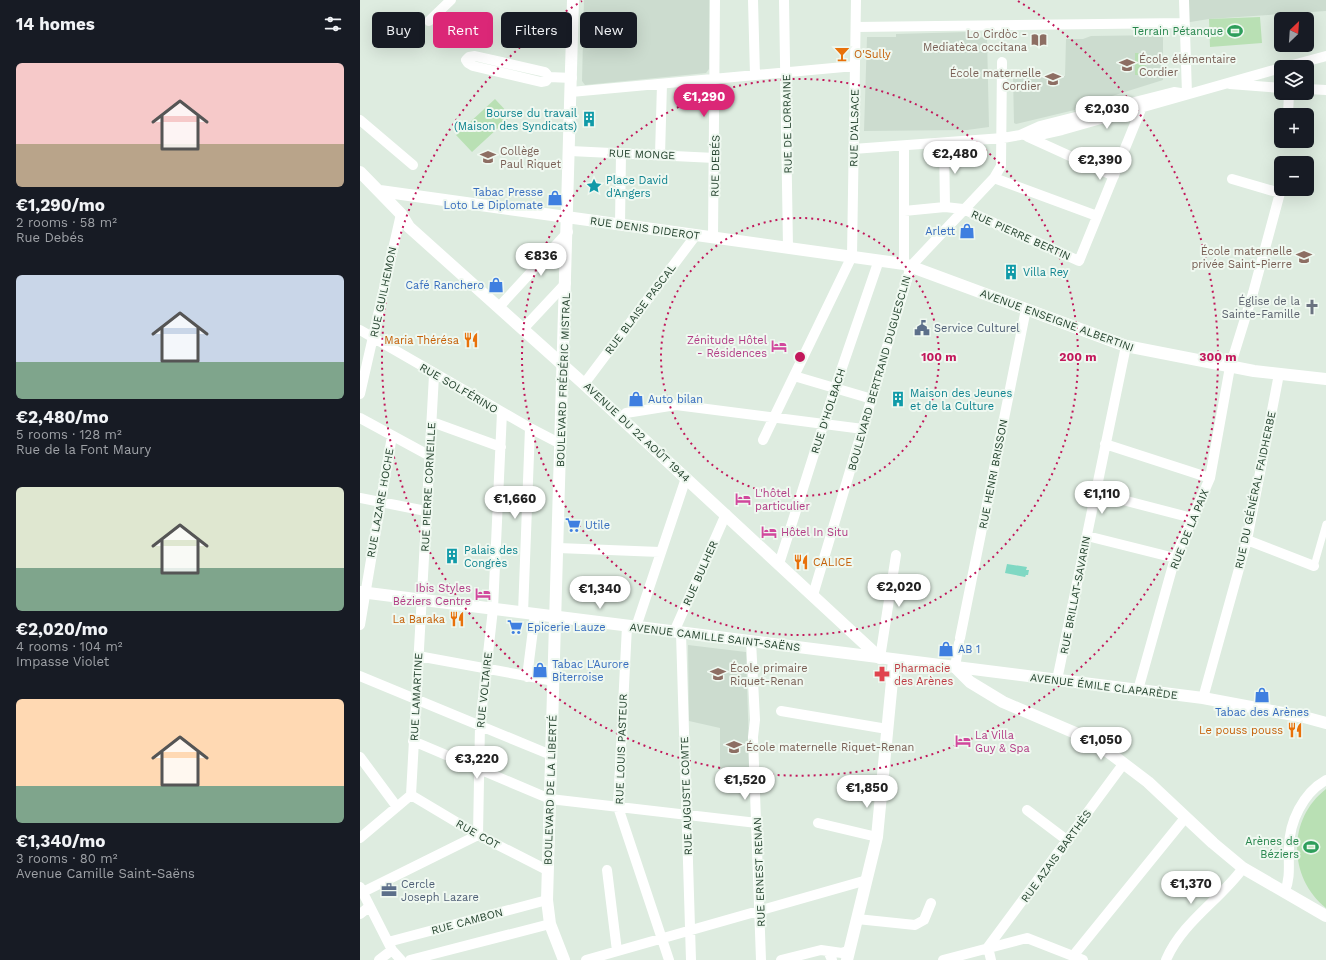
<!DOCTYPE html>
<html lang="en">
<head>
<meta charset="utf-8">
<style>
	:root { --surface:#171b24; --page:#242831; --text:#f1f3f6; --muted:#9ea1a6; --accent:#db2777 }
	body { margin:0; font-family:"Work Sans",sans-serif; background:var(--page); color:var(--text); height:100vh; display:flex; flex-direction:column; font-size:15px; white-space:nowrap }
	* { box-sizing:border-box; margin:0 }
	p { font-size:13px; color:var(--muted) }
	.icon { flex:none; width:22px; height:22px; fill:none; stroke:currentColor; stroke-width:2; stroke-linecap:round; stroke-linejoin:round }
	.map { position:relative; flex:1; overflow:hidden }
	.side { display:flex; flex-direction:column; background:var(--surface); width:360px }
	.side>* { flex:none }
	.top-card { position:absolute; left:12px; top:12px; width:380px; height:36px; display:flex; gap:8px }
	.needle { width:26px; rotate:25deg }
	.buttons { position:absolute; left:914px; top:12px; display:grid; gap:8px }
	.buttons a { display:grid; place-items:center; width:40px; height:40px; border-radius:6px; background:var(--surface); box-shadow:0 4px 16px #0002; font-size:20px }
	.price { position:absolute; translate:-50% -34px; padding:0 9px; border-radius:14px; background:#fff; color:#222; font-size:13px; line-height:26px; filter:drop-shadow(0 1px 2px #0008) }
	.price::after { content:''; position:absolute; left:50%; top:24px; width:12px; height:9px; margin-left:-6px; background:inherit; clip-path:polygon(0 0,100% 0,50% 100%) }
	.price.current { background:var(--accent); color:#fff }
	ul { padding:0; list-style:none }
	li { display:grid; align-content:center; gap:8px; height:212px; padding:0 16px }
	li span { display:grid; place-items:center; height:124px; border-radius:6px; color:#555 }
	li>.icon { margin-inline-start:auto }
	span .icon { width:72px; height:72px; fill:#fffc; stroke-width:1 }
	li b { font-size:17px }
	h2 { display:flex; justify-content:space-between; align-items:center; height:48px; padding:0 16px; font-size:17px }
	.chip { padding:0 14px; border-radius:6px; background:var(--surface); box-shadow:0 4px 16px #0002; font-size:14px; line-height:36px }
	.chip.current { background:var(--accent); color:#fff }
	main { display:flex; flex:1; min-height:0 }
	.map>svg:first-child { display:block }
</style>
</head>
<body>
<main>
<section class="side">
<h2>14 homes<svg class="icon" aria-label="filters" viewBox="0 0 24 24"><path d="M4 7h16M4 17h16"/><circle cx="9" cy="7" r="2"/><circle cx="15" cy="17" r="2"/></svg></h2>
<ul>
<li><span style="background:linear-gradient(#f6c9c9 65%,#b9a48a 0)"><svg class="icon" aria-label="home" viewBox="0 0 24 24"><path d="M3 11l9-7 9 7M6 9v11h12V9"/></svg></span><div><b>€1,290/mo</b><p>2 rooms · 58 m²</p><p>Rue Debés</p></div></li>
<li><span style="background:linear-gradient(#c9d6e8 70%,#7fa58c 0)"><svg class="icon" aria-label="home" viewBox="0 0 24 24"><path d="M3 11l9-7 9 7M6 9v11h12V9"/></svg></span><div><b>€2,480/mo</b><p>5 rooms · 128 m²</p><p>Rue de la Font Maury</p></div></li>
<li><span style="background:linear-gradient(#dfe7d0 65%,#7fa58c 0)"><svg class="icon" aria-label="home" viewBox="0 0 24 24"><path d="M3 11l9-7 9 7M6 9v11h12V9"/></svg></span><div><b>€2,020/mo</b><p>4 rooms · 104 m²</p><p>Impasse Violet</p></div></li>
<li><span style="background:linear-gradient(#ffd9b3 70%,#7fa58c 0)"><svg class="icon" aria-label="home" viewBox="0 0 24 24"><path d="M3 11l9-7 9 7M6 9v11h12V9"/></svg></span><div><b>€1,340/mo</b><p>3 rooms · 80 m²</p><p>Avenue Camille Saint-Saëns</p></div></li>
</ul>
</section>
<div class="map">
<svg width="966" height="960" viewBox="0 0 966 960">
	<rect width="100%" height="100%" fill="#deece0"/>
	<!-- built -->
	<path fill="#ccdccf" d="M224 0H349V69L346 73 225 85 222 81Z
		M824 0H966V11L849 19 824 23Z
		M608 32V38L627 37 629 127 607 130 504 131 507 37H536V34Z
		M803 35V80L752 96V100L740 103 739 99 726 102 727 107 656 124 654 123 653 76H705L706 39H723L731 36Z
		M328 645 386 652 390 778 360 774V728L329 721Z"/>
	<!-- green -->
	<path fill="#b9e0b4" d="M900 17 902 43 850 47 849 19Z
		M775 53H786V75H775Z
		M135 99 151 116 112 152 96 135Z
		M966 789V908C928 878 927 819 966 789Z"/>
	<!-- water -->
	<path fill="#7fd8c3" d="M647 564 667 567 666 570H669L668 575H666L665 577 645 573Z"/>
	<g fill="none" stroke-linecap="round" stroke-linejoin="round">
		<!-- pedestrian -->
		<path stroke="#fff" stroke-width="7" d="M954 566 966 524"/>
		<!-- minor -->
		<path stroke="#fff" stroke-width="10" d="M393 0 395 75
			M424 0 428 247
			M824 0 827 94
			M69 21 91 0
			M496 27 824 23
			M925 67 966 56
			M189 77 186 81 181 82 113 66 108 63 106 60 109 57 115 56 185 72 189 77 212 78
			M870 84 921 88
			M947 89 966 90
			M211 92 495 66
			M928 115 929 93
			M0 120 53 165
			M664 135 684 134 702 130 921 68
			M668 137 754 176
			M584 143 585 207
			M493 149 643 138 660 135 680 126 814 92 827 94
			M210 151 355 158
			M300 155 302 84
			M634 178 737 216
			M544 211 585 207 603 209 719 261 781 109
			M260 224 261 153
			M353 237 355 0
			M544 264V146
			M139 307 208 232
			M163 329 206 283
			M0 330 170 428 195 441H201
			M434 376 512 399
			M224 384 336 235
			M0 394 41 214
			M0 418 70 456
			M261 418 266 413 316 405 503 429
			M72 422 141 447
			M403 440 492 256 496 0
			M745 444 850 478
			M736 493 832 518
			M0 498 66 511
			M727 536 815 558
			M887 540 954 566
			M198 548 300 552
			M419 564 475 388 519 260
			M453 595 551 266 634 178 641 166 642 62
			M163 613 170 428
			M0 625 32 436
			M267 626 258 807 309 960
			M276 627 326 478
			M314 632 366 514
			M321 633 331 960
			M600 638 666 309
			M391 641 395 720 393 737 401 960
			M58 656 194 681
			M520 658 536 555
			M595 667 599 643
			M0 676 191 755
			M167 677 175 614
			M697 680 766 346
			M778 690 815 558 850 478 870 367 893 293 920 193 872 179
			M843 698 887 540 919 374
			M421 711 527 729
			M53 741 190 799 397 823
			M0 757 37 807
			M51 795 74 375
			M51 795 118 835 187 870
			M667 810 708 841
			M458 823 517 837
			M0 838 51 795
			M247 870 257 951
			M0 887 32 950 41 960
			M925 891C931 876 928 864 929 848 929 822 943 793 966 780
			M3 892 118 835 120 725 133 609 142 412
			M0 914 9 907
			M497 919 555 925 564 920 571 903
			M28 942 187 900
			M468 951 482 953 490 950
			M713 956 825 818
			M19 960 32 950
			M50 960 190 924
			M226 960 507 880
			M421 960 461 950 468 951 472 960
			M583 960 667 938 723 960
			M631 960 628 947 764 763
			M806 960C822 922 860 900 883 868"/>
		<!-- tertiary -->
		<path stroke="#fff" stroke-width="12" d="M0 172 41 214 49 227 224 384 520 658
			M20 191 544 264 766 346 894 371 966 379
			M595 667 610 682 643 702 734 741 788 782 853 843 883 868 966 916
			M487 960 517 837 534 660"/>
		<!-- secondary -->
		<path stroke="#fff" stroke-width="12" d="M0 592 843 698 944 717 966 723
			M204 960 190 924 187 900 213 0"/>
	</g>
	<!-- distance rings -->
	<g fill="none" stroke="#c2185b" stroke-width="2" stroke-dasharray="2 4">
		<circle cx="440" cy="357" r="139"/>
		<circle cx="440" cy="357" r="278"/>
		<path d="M658 1A418 418 0 1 1 222 1"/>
	</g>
	<!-- icons -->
	<defs>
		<symbol id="stadium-bare" viewBox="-9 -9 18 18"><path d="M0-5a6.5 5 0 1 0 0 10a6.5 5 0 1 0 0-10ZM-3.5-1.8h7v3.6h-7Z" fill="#2e9e5b" stroke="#eff8f0" stroke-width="2.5" paint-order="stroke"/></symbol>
		<symbol id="library-bare" viewBox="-9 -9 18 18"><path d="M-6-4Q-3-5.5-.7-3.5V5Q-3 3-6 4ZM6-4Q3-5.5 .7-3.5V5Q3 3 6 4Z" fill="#8d6e63" stroke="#eff8f0" stroke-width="2.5" paint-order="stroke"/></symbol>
		<symbol id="bar-bare" viewBox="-9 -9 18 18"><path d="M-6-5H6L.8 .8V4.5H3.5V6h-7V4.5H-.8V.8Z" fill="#e8710a" stroke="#eff8f0" stroke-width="2.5" paint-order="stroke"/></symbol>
		<symbol id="school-bare" viewBox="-9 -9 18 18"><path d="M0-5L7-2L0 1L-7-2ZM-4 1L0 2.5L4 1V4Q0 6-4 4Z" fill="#8d6e63" stroke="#eff8f0" stroke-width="2.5" paint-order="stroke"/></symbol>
		<symbol id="building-bare" viewBox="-9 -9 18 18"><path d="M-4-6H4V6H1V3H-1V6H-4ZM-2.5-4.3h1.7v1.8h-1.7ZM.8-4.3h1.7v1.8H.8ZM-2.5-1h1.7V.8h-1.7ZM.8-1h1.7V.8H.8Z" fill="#0f9aa8" stroke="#eff8f0" stroke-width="2.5" paint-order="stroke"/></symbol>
		<symbol id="sight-bare" viewBox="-9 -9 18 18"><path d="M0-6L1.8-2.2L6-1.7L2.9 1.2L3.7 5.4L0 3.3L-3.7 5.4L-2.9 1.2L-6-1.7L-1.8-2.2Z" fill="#0f9aa8" stroke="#eff8f0" stroke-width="2.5" paint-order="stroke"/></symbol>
		<symbol id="shop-bare" viewBox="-9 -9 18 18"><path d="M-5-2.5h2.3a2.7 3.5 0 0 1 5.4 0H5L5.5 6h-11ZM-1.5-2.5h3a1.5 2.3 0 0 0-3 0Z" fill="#3f7fe0" stroke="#eff8f0" stroke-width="2.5" paint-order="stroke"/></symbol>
		<symbol id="church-bare" viewBox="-9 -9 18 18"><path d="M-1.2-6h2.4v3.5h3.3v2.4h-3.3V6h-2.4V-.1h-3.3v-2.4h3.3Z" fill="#6b7280" stroke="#eff8f0" stroke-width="2.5" paint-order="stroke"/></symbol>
		<symbol id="civic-bare" viewBox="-9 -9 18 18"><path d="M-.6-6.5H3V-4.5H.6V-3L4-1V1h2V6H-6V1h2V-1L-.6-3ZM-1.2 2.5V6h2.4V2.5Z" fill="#5c6f8a" stroke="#eff8f0" stroke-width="2.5" paint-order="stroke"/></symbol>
		<symbol id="restaurant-bare" viewBox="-9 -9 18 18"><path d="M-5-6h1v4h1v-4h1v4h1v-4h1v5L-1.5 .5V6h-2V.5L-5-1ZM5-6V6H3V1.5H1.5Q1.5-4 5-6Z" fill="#e8710a" stroke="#eff8f0" stroke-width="2.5" paint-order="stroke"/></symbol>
		<symbol id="hotel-bare" viewBox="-9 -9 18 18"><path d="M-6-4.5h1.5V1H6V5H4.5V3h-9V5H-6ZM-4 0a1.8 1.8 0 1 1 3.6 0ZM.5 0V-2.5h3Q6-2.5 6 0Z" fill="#d1479c" stroke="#eff8f0" stroke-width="2.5" paint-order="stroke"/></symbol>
		<symbol id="supermarket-bare" viewBox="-9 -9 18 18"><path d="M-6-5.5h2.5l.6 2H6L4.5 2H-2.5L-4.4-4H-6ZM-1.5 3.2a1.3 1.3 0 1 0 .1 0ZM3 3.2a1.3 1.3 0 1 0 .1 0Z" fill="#3f7fe0" stroke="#eff8f0" stroke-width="2.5" paint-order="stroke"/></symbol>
		<symbol id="pharmacy-bare" viewBox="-9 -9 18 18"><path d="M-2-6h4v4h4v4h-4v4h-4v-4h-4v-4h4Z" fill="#e0444e" stroke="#eff8f0" stroke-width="2.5" paint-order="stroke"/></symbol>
		<symbol id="office-bare" viewBox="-9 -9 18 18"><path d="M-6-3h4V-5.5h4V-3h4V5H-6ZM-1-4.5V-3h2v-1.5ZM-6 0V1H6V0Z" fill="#5c6f8a" stroke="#eff8f0" stroke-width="2.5" paint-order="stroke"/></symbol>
	</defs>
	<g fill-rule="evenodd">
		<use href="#stadium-bare" x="864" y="20" width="22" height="22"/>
		<use href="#library-bare" x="668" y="29" width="22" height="22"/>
		<use href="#bar-bare" x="471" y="43" width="22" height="22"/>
		<use href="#school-bare" x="756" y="54" width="22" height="22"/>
		<use href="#school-bare" x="682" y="68" width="22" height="22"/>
		<use href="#building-bare" x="218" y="108" width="22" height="22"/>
		<use href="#school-bare" x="117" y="146" width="22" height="22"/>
		<use href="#sight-bare" x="223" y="175" width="22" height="22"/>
		<use href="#shop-bare" x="184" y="187" width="22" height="22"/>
		<use href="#shop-bare" x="596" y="220" width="22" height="22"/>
		<use href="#school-bare" x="933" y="246" width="22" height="22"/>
		<use href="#building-bare" x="640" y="261" width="22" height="22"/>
		<use href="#shop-bare" x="125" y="274" width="22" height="22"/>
		<use href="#church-bare" x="941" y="296" width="22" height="22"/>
		<use href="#civic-bare" x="551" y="317" width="22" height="22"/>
		<use href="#restaurant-bare" x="100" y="329" width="22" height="22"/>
		<use href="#hotel-bare" x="408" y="335" width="22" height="22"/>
		<use href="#shop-bare" x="265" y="388" width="22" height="22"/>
		<use href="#building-bare" x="527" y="388" width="22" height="22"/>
		<use href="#hotel-bare" x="372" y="488" width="22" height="22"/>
		<use href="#supermarket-bare" x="202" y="514" width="22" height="22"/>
		<use href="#hotel-bare" x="398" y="521" width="22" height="22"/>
		<use href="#building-bare" x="81" y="545" width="22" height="22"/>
		<use href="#restaurant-bare" x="430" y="551" width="22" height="22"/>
		<use href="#hotel-bare" x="112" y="583" width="22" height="22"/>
		<use href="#restaurant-bare" x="86" y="608" width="22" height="22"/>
		<use href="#supermarket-bare" x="144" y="616" width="22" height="22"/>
		<use href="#shop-bare" x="575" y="638" width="22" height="22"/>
		<use href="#shop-bare" x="169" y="659" width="22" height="22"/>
		<use href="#school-bare" x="347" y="663" width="22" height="22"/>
		<use href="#pharmacy-bare" x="511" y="663" width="22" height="22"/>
		<use href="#shop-bare" x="891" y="684" width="22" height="22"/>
		<use href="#restaurant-bare" x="924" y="719" width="22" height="22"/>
		<use href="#hotel-bare" x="592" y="730" width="22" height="22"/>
		<use href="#school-bare" x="363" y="736" width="22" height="22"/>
		<use href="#stadium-bare" x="940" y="836" width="22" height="22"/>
		<use href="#office-bare" x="18" y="879" width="22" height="22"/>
	</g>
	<g text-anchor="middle" stroke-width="4" stroke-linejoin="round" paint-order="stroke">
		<!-- leisure labels -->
		<g font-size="11" fill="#27864d" stroke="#eff8f0" text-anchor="end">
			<text x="863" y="35">Terrain Pétanque</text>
			<text x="939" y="845">Arènes de<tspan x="939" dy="13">Béziers</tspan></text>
		</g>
		<!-- education labels -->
		<g font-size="11" fill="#785e54" stroke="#eff8f0" text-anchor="start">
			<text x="667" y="38" text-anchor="end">Lo Cirdòc -<tspan x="667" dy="13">Mediatèca occitana</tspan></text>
			<text x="779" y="63">École élémentaire<tspan x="779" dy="13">Cordier</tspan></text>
			<text x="681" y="77" text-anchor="end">École maternelle<tspan x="681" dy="13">Cordier</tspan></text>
			<text x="140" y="155">Collège<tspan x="140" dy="13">Paul Riquet</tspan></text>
			<text x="932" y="255" text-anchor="end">École maternelle<tspan x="932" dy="13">privée Saint-Pierre</tspan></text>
			<text x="370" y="672">École primaire<tspan x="370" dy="13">Riquet-Renan</tspan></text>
			<text x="386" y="751">École maternelle Riquet-Renan</text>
		</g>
		<!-- food labels -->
		<g font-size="11" fill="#c56008" stroke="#eff8f0" text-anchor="end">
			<text x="494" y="58" text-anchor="start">O'Sully</text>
			<text x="99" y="344">Maria Thérésa</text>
			<text x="453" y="566" text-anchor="start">CALICE</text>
			<text x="85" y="623">La Baraka</text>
			<text x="923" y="734">Le pouss pouss</text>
		</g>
		<!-- culture labels -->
		<g font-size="11" fill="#0d838f" stroke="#eff8f0" text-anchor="start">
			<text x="217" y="117" text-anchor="end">Bourse du travail<tspan x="217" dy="13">(Maison des Syndicats)</tspan></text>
			<text x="246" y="184">Place David<tspan x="246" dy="13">d'Angers</tspan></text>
			<text x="663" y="276">Villa Rey</text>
			<text x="550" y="397">Maison des Jeunes<tspan x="550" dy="13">et de la Culture</tspan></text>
			<text x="104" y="554">Palais des<tspan x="104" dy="13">Congrès</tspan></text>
		</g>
		<!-- street labels -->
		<g font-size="11" fill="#1e3d28" stroke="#eff8f0">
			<text transform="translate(427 124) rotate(-91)" y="4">RUE DE LORRAINE</text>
			<text transform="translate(494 128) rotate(-89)" y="4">RUE D'ALSACE</text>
			<text transform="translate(282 154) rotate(2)" y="4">RUE MONGE</text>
			<text transform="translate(355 166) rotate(-89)" y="4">RUE DEBÉS</text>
			<text transform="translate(285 228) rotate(8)" y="4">RUE DENIS DIDEROT</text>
			<text transform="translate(661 235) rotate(24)" y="4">RUE PIERRE BERTIN</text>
			<text transform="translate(23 292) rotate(-78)" y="4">RUE GUILHEMON</text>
			<text transform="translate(280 309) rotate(-53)" y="4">RUE BLAISE PASCAL</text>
			<text transform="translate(697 320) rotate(20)" y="4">AVENUE ENSEIGNE ALBERTINI</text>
			<text transform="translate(519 373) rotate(-74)" y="4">BOULEVARD BERTRAND DUGUESCLIN</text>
			<text transform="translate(203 380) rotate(-88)" y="4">BOULEVARD FRÉDÉRIC MISTRAL</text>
			<text transform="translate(99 388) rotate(30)" y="4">RUE SOLFÉRINO</text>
			<text transform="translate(468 411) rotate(-72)" y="4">RUE D'HOLBACH</text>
			<text transform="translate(277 432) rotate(43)" y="4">AVENUE DU 22 AOÛT 1944</text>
			<text transform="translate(633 474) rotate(-79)" y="4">RUE HENRI BRISSON</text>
			<text transform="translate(68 487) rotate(-87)" y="4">RUE PIERRE CORNEILLE</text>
			<text transform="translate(895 490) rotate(-78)" y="4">RUE DU GÉNÉRAL FAIDHERBE</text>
			<text transform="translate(20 503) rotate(-80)" y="4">RUE LAZARE HOCHE</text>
			<text transform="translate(829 529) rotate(-68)" y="4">RUE DE LA PAIX</text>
			<text transform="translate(340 573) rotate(-66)" y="4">RUE BULHER</text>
			<text transform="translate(715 595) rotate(-79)" y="4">RUE BRILLAT-SAVARIN</text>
			<text transform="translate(355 637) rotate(7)" y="4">AVENUE CAMILLE SAINT-SAËNS</text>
			<text transform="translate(744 686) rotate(7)" y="4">AVENUE ÉMILE CLAPARÈDE</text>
			<text transform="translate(124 690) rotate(-84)" y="4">RUE VOLTAIRE</text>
			<text transform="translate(56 697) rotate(-87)" y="4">RUE LAMARTINE</text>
			<text transform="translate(261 749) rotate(-88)" y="4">RUE LOUIS PASTEUR</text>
			<text transform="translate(190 790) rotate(-88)" y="4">BOULEVARD DE LA LIBERTÉ</text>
			<text transform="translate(326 796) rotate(-92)" y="4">RUE AUGUSTE COMTE</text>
			<text transform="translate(118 834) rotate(29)" y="4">RUE COT</text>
			<text transform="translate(696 856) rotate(-54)" y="4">RUE AZAIS BARTHÈS</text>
			<text transform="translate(399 872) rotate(-92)" y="4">RUE ERNEST RENAN</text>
			<text transform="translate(107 921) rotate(-15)" y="4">RUE CAMBON</text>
		</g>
		<!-- shop labels -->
		<g font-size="11" fill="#366cbe" stroke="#eff8f0" text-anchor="start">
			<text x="183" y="196" text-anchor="end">Tabac Presse<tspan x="183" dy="13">Loto Le Diplomate</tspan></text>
			<text x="595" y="235" text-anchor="end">Arlett</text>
			<text x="124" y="289" text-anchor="end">Café Ranchero</text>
			<text x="288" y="403">Auto bilan</text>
			<text x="225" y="529">Utile</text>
			<text x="167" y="631">Epicerie Lauze</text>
			<text x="598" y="653">AB 1</text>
			<text x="192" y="668">Tabac L'Aurore<tspan x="192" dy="13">Biterroise</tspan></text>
			<text x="902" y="716" text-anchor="middle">Tabac des Arènes</text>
		</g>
		<!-- worship labels -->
		<g font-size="11" fill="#5b616d" stroke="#eff8f0" text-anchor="end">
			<text x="940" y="305">Église de la<tspan x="940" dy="13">Sainte-Famille</tspan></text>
		</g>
		<!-- service labels -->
		<g font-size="11" fill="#4e5e75" stroke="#eff8f0" text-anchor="start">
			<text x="574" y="332">Service Culturel</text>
			<text x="41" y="888">Cercle<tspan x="41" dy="13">Joseph Lazare</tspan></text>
		</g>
		<!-- hotel labels -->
		<g font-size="11" fill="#b23c85" stroke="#eff8f0" text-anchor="start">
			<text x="407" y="344" text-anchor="end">Zénitude Hôtel<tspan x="407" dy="13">- Résidences</tspan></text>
			<text x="395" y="497">L'hôtel<tspan x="395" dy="13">particulier</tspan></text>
			<text x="421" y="536">Hôtel In Situ</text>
			<text x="111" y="592" text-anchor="end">Ibis Styles<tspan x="111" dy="13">Béziers Centre</tspan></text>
			<text x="615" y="739">La Villa<tspan x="615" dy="13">Guy &amp; Spa</tspan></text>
		</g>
		<!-- health labels -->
		<g font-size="11" fill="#be3a42" stroke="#eff8f0" text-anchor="start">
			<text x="534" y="672">Pharmacie<tspan x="534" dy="13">des Arènes</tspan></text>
		</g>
	</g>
	<circle cx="440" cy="357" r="6" fill="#c2185b" stroke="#eff8f0" stroke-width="2"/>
	<g font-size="12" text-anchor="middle" font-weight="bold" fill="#c2185b" stroke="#eff8f0" stroke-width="4" stroke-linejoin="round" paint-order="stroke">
		<text x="579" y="361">100 m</text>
		<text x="718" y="361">200 m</text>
		<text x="858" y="361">300 m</text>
	</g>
</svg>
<div class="buttons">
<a><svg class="needle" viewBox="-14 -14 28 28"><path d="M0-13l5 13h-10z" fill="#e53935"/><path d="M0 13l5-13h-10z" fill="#9ea1a6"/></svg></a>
<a><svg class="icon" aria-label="layers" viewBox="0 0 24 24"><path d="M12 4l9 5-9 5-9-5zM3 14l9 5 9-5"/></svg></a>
<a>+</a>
<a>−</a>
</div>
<b class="price current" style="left:344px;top:118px">€1,290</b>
<b class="price" style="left:747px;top:130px">€2,030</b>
<b class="price" style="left:595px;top:175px">€2,480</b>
<b class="price" style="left:740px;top:181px">€2,390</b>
<b class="price" style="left:181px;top:277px">€836</b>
<b class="price" style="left:742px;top:515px">€1,110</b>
<b class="price" style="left:155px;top:520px">€1,660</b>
<b class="price" style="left:539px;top:608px">€2,020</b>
<b class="price" style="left:240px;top:610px">€1,340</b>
<b class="price" style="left:741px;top:761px">€1,050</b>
<b class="price" style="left:117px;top:780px">€3,220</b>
<b class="price" style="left:385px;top:801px">€1,520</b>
<b class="price" style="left:507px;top:809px">€1,850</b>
<b class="price" style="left:831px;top:905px">€1,370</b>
<div class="top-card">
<a class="chip">Buy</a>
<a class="chip current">Rent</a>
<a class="chip">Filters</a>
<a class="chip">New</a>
</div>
</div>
</main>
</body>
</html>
